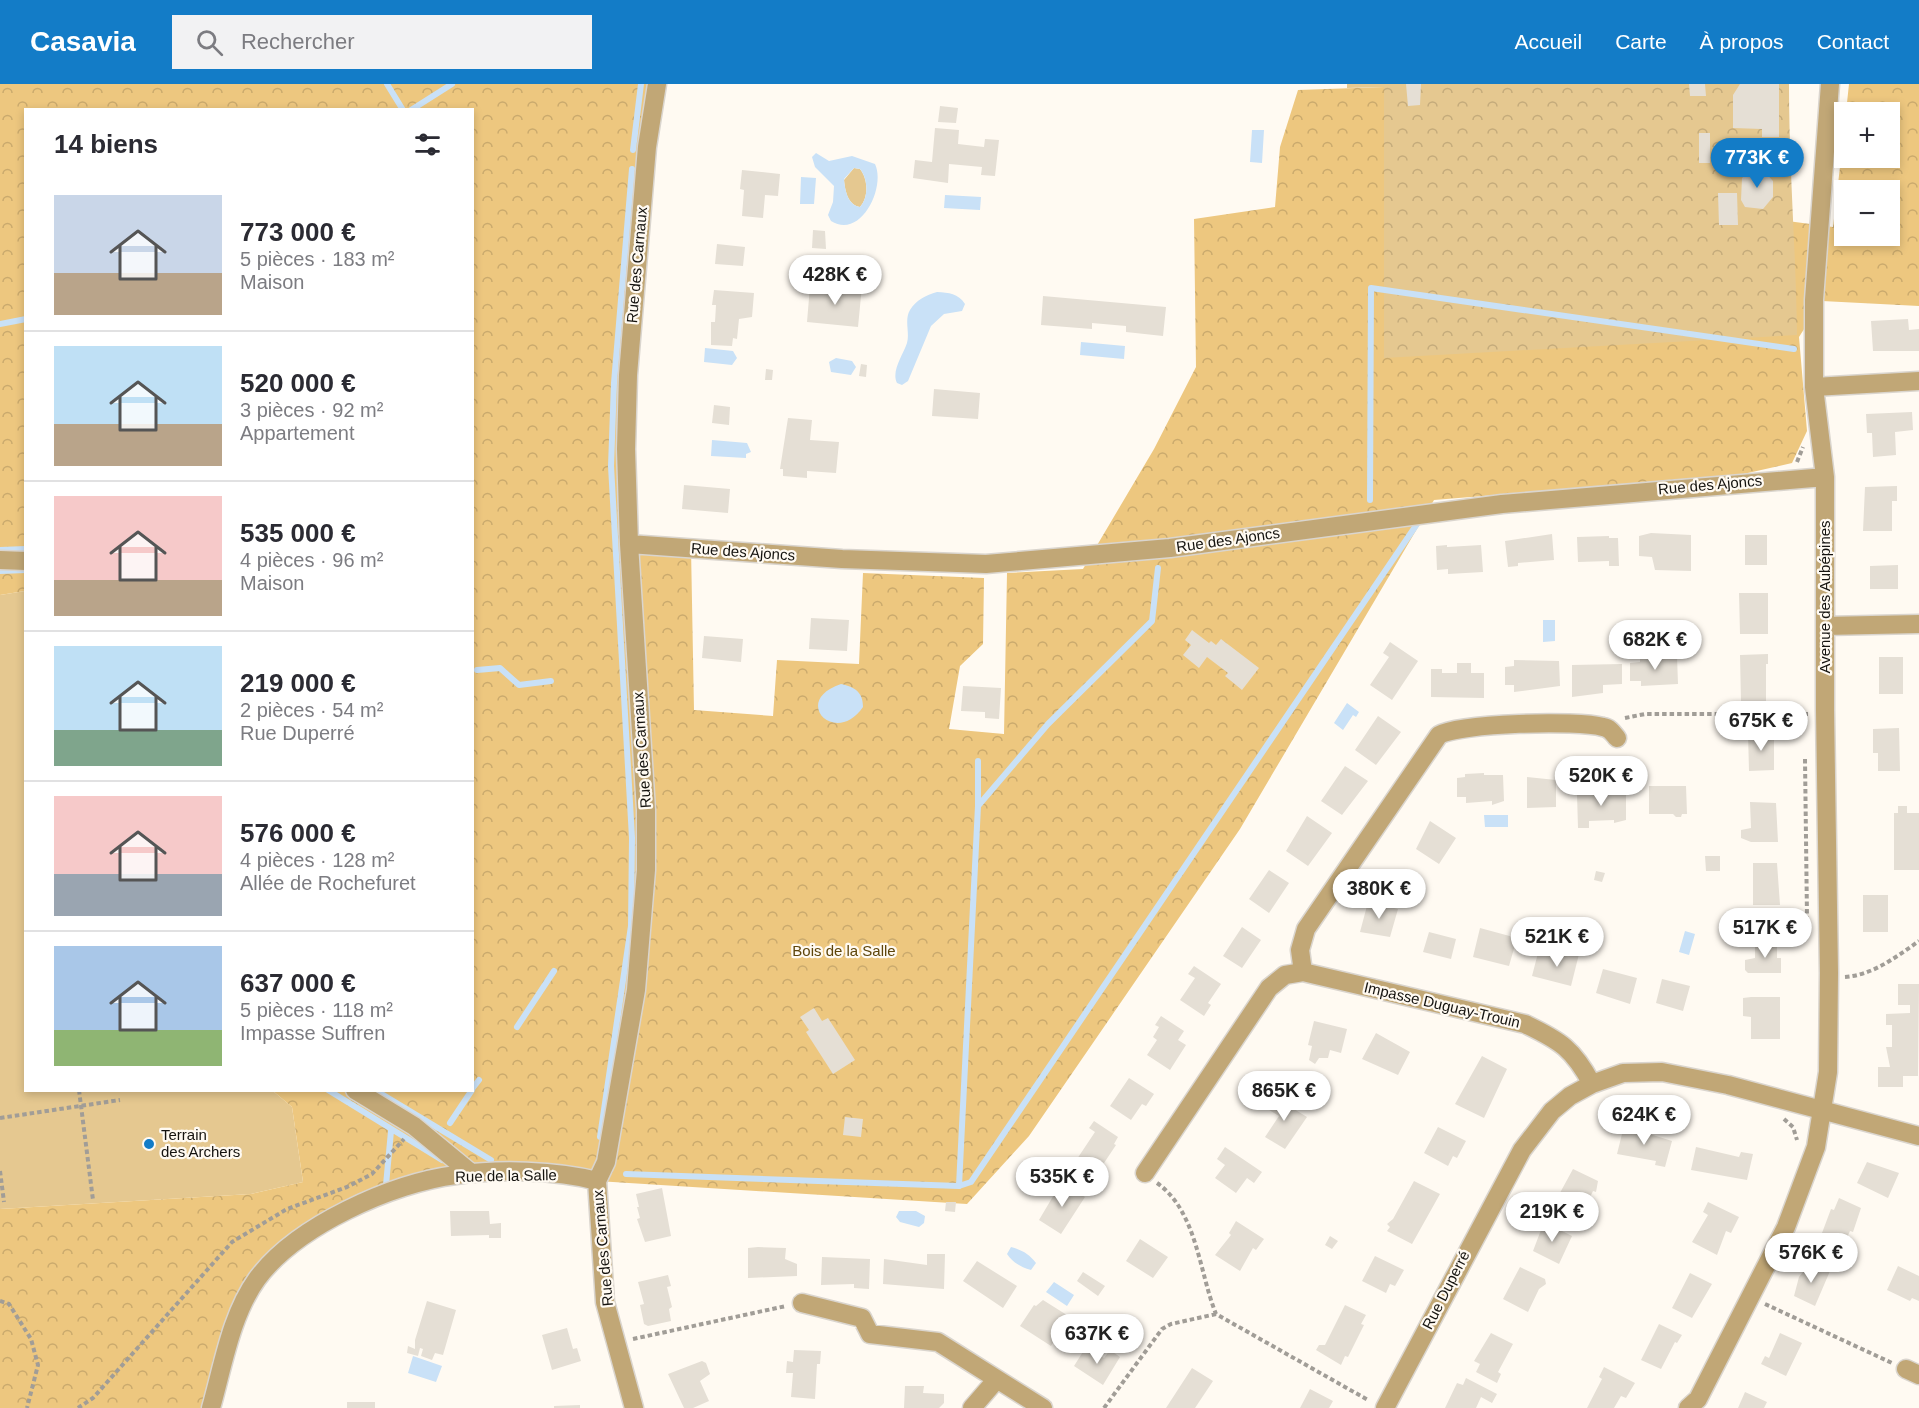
<!DOCTYPE html>
<html lang="fr">
<head>
<meta charset="utf-8">
<style>
	:root { --surface:#fff; --page:#f2f2f3; --text:#2b2b33; --muted:#7c7c81; --line:#e1e1e2; --accent:#137cc7 }
	body { margin:0; font-family:Helvetica,sans-serif; background:var(--page); color:var(--text); height:100vh; display:flex; flex-direction:column; font-size:22px; white-space:nowrap }
	* { box-sizing:border-box; margin:0 }
	p { font-size:20px; color:var(--muted) }
	.icon { flex:none; width:33px; height:33px; fill:none; stroke:currentColor; stroke-width:2; stroke-linecap:round; stroke-linejoin:round }
	.map { position:relative; flex:1; overflow:hidden }
	.drawer { position:absolute; left:24px; top:24px; width:450px; height:984px; display:flex; flex-direction:column; background:var(--surface); border-radius:0px; box-shadow:0 3px 9px #0003 }
	.drawer>* { flex:none }
	.buttons { position:absolute; left:1834px; top:18px; display:grid; gap:12px }
	.buttons a { display:grid; place-items:center; width:66px; height:66px; border-radius:0px; background:var(--surface); box-shadow:0 3px 9px #0003; font-size:30px }
	.price { position:absolute; translate:-50% -51px; padding:0 14px; border-radius:21px; background:#fff; color:#222; font-size:20px; line-height:39px; filter:drop-shadow(0 2px 3px #0008) }
	.price::after { content:''; position:absolute; left:50%; top:36px; width:18px; height:14px; margin-left:-9px; background:inherit; clip-path:polygon(0 0,100% 0,50% 100%) }
	.price.selected { background:var(--accent); color:#fff }
	ul { padding:0; list-style:none }
	li { display:flex; align-items:center; gap:18px; height:150px; padding:0 30px }
	li+li { border-top:2px solid var(--line) }
	li span { display:grid; place-items:center; flex:none; width:168px; height:120px; border-radius:0px; color:#555 }
	li>.icon { margin-inline-start:auto }
	span .icon { width:72px; height:72px; fill:#fffc; stroke-width:1 }
	li b { font-size:26px }
	h2 { display:flex; justify-content:space-between; align-items:center; height:72px; padding:0 30px; font-size:26px }
	header { display:flex; align-items:center; gap:36px; box-sizing:border-box; height:84px; padding:0 30px; background:var(--accent); color:#fff }
	header strong { font-size:28px }
	nav { display:flex; gap:33px; margin-inline-start:auto; font-size:21px }
	.search { width:420px; height:54px; background:var(--page); display:flex; align-items:center; gap:15px; box-sizing:border-box; padding:0 21px; border-radius:0px; color:var(--muted); font-size:22px }
	.map>svg:first-child { display:block }
</style>
</head>
<body>
<header>
<strong>Casavia</strong>
<div class="search"><svg class="icon" aria-label="search" viewBox="0 0 24 24"><circle cx="10" cy="10" r="6"/><path d="M15 15l6 6"/></svg>Rechercher</div>
<nav><a>Accueil</a><a>Carte</a><a>À propos</a><a>Contact</a></nav>
</header>
<div class="map">
<svg width="1919" height="1324" viewBox="0 0 1919 1324">
	<defs>
		<pattern id="forest-crowns" width="20" height="18" patternUnits="userSpaceOnUse" patternTransform="scale(1.5)"><rect width="20" height="18" fill="#edc77f"/><path d="M2 6a3 3 0 1 1 6 0M12 15a3 3 0 1 1 6 0" fill="none" stroke="#caaa6d"/></pattern>
		<pattern id="park-crowns" width="20" height="18" patternUnits="userSpaceOnUse" patternTransform="scale(1.5)"><rect width="20" height="18" fill="#e5c890"/><path d="M2 6a3 3 0 1 1 6 0M12 15a3 3 0 1 1 6 0" fill="none" stroke="#c4ab7b"/></pattern>
	</defs>
	<rect width="100%" height="100%" fill="#fffaf2"/>
	<!-- green -->
	<path fill="#e5c890" d="M854 84 860 85C868 95 869 113 860 123 848 121 845 107 844 96Z
		M25 507 26 1006 273 1007 292 1023 303 1098 251 1110 0 1125V511Z"/>
	<!-- forest -->
	<path fill="url(#forest-crowns)" fill-rule="evenodd" d="M0 0H657L640 151 629 460 691 464 694 626 773 632 777 576 859 580 863 489 984 494 983 560 960 582 949 645 1004 650 1007 489 1083 485 1154 365 1196 283 1194 135 1275 123 1280 63 1298 6 1384 3V124L1706 126 1833 143 1845 40V74H1890V28H1846L1849 0H1919V222L1822 217 1799 253 1807 347 1792 379 1739 391 1434 416 1240 745 1029 1052 967 1120 597 1097 435 1095 296 1157 257 1195 211 1324H0V1125L251 1110 303 1098 292 1023 273 1007 472 1006V26H26L25 507 0 511ZM1845 106H1890V152H1845Z"/>
	<!-- park -->
	<path fill="url(#park-crowns)" d="M1347 0H1789C1789 84 1796 167 1797 251L1384 274V3L1347 4Z"/>
	<!-- water -->
	<path fill="#c9e1f7" fill-rule="evenodd" d="M1252 46H1264L1262 79 1250 78Z
		M816 69 829 77 852 72 875 80C886 103 861 156 831 137L828 131 833 118 834 102 815 83 812 73ZM854 84 860 85C868 95 869 113 860 123 848 121 845 107 844 95Z
		M801 93 816 94 814 120H800Z
		M945 111 981 113 980 126 944 124Z
		M937 208C949 209 958 209 965 220L962 227 944 230 931 242 908 297 902 301 897 299C891 287 903 271 907 259 910 248 904 236 910 226 916 216 926 211 937 208Z
		M1081 258 1125 262 1124 275 1080 271Z
		M705 264 733 267 737 274 732 281 704 278Z
		M836 274 852 277 856 283 851 291 831 288 829 278Z
		M712 356 747 359 751 368 746 370V374L711 372Z
		M1543 536H1555V557L1543 558Z
		M841 600C855 603 863 608 863 623 836 663 790 617 841 600Z
		M1347 619 1359 628 1356 633 1353 631 1343 646 1334 639Z
		M1484 731H1508V743H1485Z
		M1685 847 1695 850 1689 871 1679 868Z
		M899 1127H916L925 1132 924 1139 919 1143 900 1138 896 1133Z
		M1011 1163C1022 1166 1029 1170 1036 1179L1031 1186C1021 1183 1013 1179 1007 1170Z
		M1054 1198 1074 1211 1067 1222 1046 1208Z
		M413 1272 442 1282 436 1298 408 1289Z"/>
	<g fill="none" stroke-linecap="round" stroke-linejoin="round">
		<!-- stream -->
		<path stroke="#c9e1f7" stroke-width="6" d="M387 0 403 26
			M411 26 452 0
			M633 66 641 0
			M0 240 26 235
			M1370 416 1371 204 1794 265
			M0 466 26 465
			M0 487 26 486
			M477 586 500 584 519 601 551 597
			M978 677V722
			M517 943 554 887
			M472 1005 479 996
			M328 1006 442 1076
			M375 1006 491 1076
			M450 1039 472 1006
			M600 1053 631 842 632 754 611 382 614 299 632 85
			M626 1090 959 1102 971 1098 1417 440
			M386 1101 391 1047
			M959 1102 978 722 1048 640 1152 537 1158 484"/>
	</g>
	<!-- building -->
	<path fill="#e5dfd5" d="M1406 0H1421L1420 21 1408 22Z
		M1689 0H1705L1706 12H1690Z
		M1740 0H1779V53H1762V45L1733 44V11Z
		M940 22 958 24 956 39 938 38Z
		M935 44 959 46 958 60 984 63 985 55 999 56 995 92 981 91 982 83 949 80 948 99 913 94 915 76 932 78Z
		M1699 49H1710V79H1699Z
		M1754 83 1763 86 1773 97V113L1763 125 1745 123 1741 116 1742 94Z
		M742 86 780 90 778 112 765 111 763 134 742 132 744 106 740 105Z
		M1718 109H1737L1738 141H1719Z
		M813 146 825 147 826 165 812 164Z
		M717 160 745 163 743 182 715 180Z
		M846 201 862 202 858 243 807 238 810 202 846 204Z
		M714 206 754 209 752 233 739 235 737 255 733 254 732 262 711 261V238H715L716 221H712Z
		M1043 212 1166 223 1163 252 1126 248V242L1092 239V245L1041 241Z
		M1908 235 1909 246 1919 245V267H1873L1871 237Z
		M861 280 867 281 866 293 859 292Z
		M766 285 773 286 772 296H765Z
		M934 305 980 309 978 335 932 332Z
		M714 321 730 323 729 341 712 339Z
		M1912 328 1913 346 1895 348 1896 371 1873 373 1872 349H1867L1866 330Z
		M788 334 812 336 810 356 839 358 836 389 807 387V394L783 392V385H780Z
		M684 401 730 405 728 429 682 425Z
		M1897 402V417H1892V447H1863L1865 403Z
		M1651 449 1691 451V487L1655 486 1652 473 1639 472V452Z
		M1552 450 1554 476 1518 479V482L1508 483 1505 457Z
		M1745 451H1767V481H1745Z
		M1609 452V454H1618L1619 482H1609V477L1578 478 1577 453Z
		M1447 461V463L1481 461 1483 488 1448 490V485L1437 486 1436 462Z
		M1898 481V505H1870V482Z
		M1739 509H1768V550H1740Z
		M811 534 849 536 847 567 809 565Z
		M1192 546 1209 559 1211 557 1216 561 1221 555 1259 584 1242 606 1225 592 1228 589 1207 573 1199 584 1183 571 1191 561 1185 556Z
		M704 552 743 555 741 578 702 574Z
		M1390 558 1418 577 1392 616 1370 601 1389 573 1383 569Z
		M1768 570V580H1766V618H1741L1740 571Z
		M1667 571 1677 572 1678 600 1641 602V597H1630V579L1640 578V574Z
		M1879 573H1903V610H1879Z
		M1514 576 1559 577 1560 602 1514 608V601H1505V583L1514 582Z
		M1457 579H1471V589H1484V614L1431 613V585H1442V589H1457Z
		M1622 580V600L1603 601V609L1572 613V581Z
		M963 602 1001 604 999 635 985 634V628L961 627Z
		M1378 632 1401 648 1376 681 1355 666Z
		M1899 644 1900 687H1878V669H1873V645Z
		M1748 649H1774V686L1749 687Z
		M1345 682 1368 697 1342 731 1321 717Z
		M1484 689V691H1503L1504 717 1492 721V717L1466 719V713H1457V694L1465 693V690Z
		M1527 693 1556 696V723L1527 724Z
		M1649 702H1686L1687 730H1682L1681 733H1676L1673 730H1649Z
		M1607 707 1626 709V736L1614 739V736L1589 737V744H1578L1577 710Z
		M1750 718 1776 719 1778 758H1751L1741 754V746L1751 744Z
		M1898 722H1907V729H1919V786H1894V729H1898Z
		M1307 732 1332 749 1308 782 1286 767Z
		M1430 737 1456 754 1439 780 1416 765Z
		M1705 772H1720V787H1706Z
		M1753 779H1777L1780 821H1753Z
		M1269 786 1289 799 1269 829 1249 815Z
		M1596 787 1605 789 1602 798 1594 796Z
		M1863 811H1888V848H1863Z
		M1368 818 1398 825 1390 853 1360 848Z
		M1242 843 1261 856 1242 884 1223 872Z
		M1480 844 1517 854 1509 882 1473 873Z
		M1429 848 1456 855 1451 875 1423 868Z
		M1777 857V874H1781V889H1748L1745 886V876L1755 874V858Z
		M1563 866 1579 870 1571 902 1532 892 1538 869 1561 874Z
		M1194 882 1221 900 1208 919 1211 921 1204 932 1180 916 1195 894 1188 890Z
		M1603 885 1637 894 1630 920 1596 909Z
		M1662 895 1690 902 1683 927 1656 919Z
		M1898 900H1919L1918 992H1903V1003H1878V983H1890L1886 963H1892V941H1886V930L1910 929V921H1898Z
		M1751 913H1780V955H1751V933L1743 932V914Z
		M814 924 822 937 828 934 855 976 833 990 806 948 809 946 800 933Z
		M1161 932 1184 947 1178 956 1186 961 1170 986 1147 971 1157 956 1153 953 1159 943 1155 941Z
		M1314 937 1347 945 1341 969 1330 966 1328 974H1319L1315 980 1309 976 1312 962 1308 961Z
		M1376 949 1410 968 1398 991 1362 975Z
		M1482 972 1507 985 1484 1034 1455 1020Z
		M1129 994 1154 1010 1146 1022 1142 1020 1131 1036 1110 1022Z
		M1271 1011 1307 1033 1285 1065 1265 1053 1279 1032 1263 1022Z
		M845 1033 863 1035 861 1053 843 1051Z
		M1094 1037 1118 1053 1114 1060 1116 1061 1098 1088 1077 1075 1095 1048 1089 1044Z
		M1624 1042 1672 1057 1665 1083 1655 1081 1656 1077 1617 1070Z
		M1438 1043 1466 1057 1457 1074 1453 1072 1448 1082 1424 1069Z
		M1225 1063 1262 1088 1254 1099 1247 1094 1236 1109 1215 1094 1225 1081 1217 1075Z
		M1696 1063 1739 1073 1741 1068 1753 1070 1747 1096 1691 1086Z
		M1867 1078 1899 1089 1888 1114 1857 1099Z
		M1573 1085 1598 1097 1596 1108 1593 1107 1581 1132 1555 1118Z
		M1059 1097 1085 1113 1061 1150 1039 1136 1055 1109 1053 1108Z
		M1414 1097 1440 1110 1412 1160 1387 1147 1390 1143 1387 1140 1393 1135Z
		M662 1104 671 1152 645 1158 637 1135 640 1134 637 1123H639L636 1110Z
		M1839 1114 1861 1124 1853 1148 1850 1147 1841 1167 1819 1157 1831 1125 1834 1126Z
		M946 1118H956L955 1128 945 1127Z
		M1708 1118 1739 1133 1731 1149 1726 1147 1717 1171 1692 1158 1708 1131 1703 1128Z
		M450 1127H489L490 1140 501 1139V1154H489V1151L451 1152Z
		M1236 1137 1264 1155 1256 1166 1253 1164 1240 1187 1215 1171 1231 1151 1229 1149Z
		M1544 1138 1572 1152 1559 1180 1533 1167Z
		M1330 1152 1338 1157 1332 1165 1325 1161Z
		M1140 1155 1168 1173 1153 1194 1126 1177Z
		M758 1163 786 1164 785 1175 797 1180V1192L748 1194V1164Z
		M927 1170H945L944 1205 883 1200 884 1175 927 1181Z
		M1375 1172 1404 1186 1395 1202 1390 1200 1386 1209 1362 1197Z
		M822 1173 870 1175 869 1205 854 1204V1200L821 1201Z
		M977 1177 1017 1202 1003 1224 963 1197Z
		M1811 1178 1830 1187 1815 1222 1794 1212 1799 1193Z
		M1898 1182 1919 1192V1217L1912 1214 1910 1217 1887 1206Z
		M1520 1183 1545 1195 1546 1200 1539 1205 1528 1228 1503 1215Z
		M1083 1188 1105 1202 1098 1212 1077 1197Z
		M1690 1189 1712 1200 1692 1234 1672 1224Z
		M668 1191 671 1202 667 1203 672 1223 669 1225 671 1237 648 1242 644 1240 640 1221 644 1220 638 1198Z
		M1043 1216 1070 1233 1051 1262 1020 1242 1034 1221 1036 1222Z
		M427 1217 456 1226 443 1271 435 1269 432 1276 421 1272 423 1265 420 1264 418 1272 407 1269 408 1262 415 1265V1256Z
		M1345 1221 1366 1231 1361 1240 1364 1241 1348 1273 1345 1272 1341 1281 1316 1266 1319 1261H1325Z
		M1659 1240 1682 1251 1677 1259 1675 1258 1661 1285 1641 1276Z
		M567 1244 573 1265 577 1264 581 1277 552 1286 542 1251Z
		M1491 1249 1513 1260 1498 1288 1501 1290 1497 1299 1476 1288 1480 1280 1474 1277Z
		M1780 1249 1802 1259 1786 1292 1761 1280 1765 1272 1769 1274Z
		M1086 1263 1104 1274 1110 1266 1120 1273 1103 1301 1074 1282Z
		M794 1266 821 1267 820 1280H817L815 1315 791 1313 793 1289H786L787 1277 793 1278Z
		M702 1277 706 1279 710 1290 700 1297 709 1317 693 1324H684L668 1290Z
		M1604 1283 1635 1299 1626 1314 1621 1312 1614 1324H1587L1602 1295 1599 1293Z
		M1192 1284 1213 1297 1195 1324H1166Z
		M1466 1294 1497 1310 1492 1319 1481 1313 1476 1324H1445L1457 1299 1463 1301Z
		M905 1302H924L923 1309 944 1310V1319L939 1324H904Z
		M1310 1305 1333 1317 1329 1324H1300Z
		M1745 1308 1767 1318 1764 1324H1738Z
		M347 1318H375V1324H347Z
		M580 1321V1324H554V1322Z"/>
	<g fill="none" stroke-linecap="round" stroke-linejoin="round">
		<defs>
			<path id="minor" d="M1814 303 1919 297
				M629 460 842 475 986 480 1170 464 1502 420 1825 393
				M0 476 26 477
				M1825 542 1919 540
				M1592 1000C1573 965 1561 957 1525 940L1303 888 1300 866 1306 845 1439 651C1460 639 1577 636 1603 643 1610 644 1613 649 1617 654
				M355 1006 414 1042 471 1089
				M1145 1089 1269 904 1285 891 1303 888
				M802 1219 862 1234 870 1250 938 1258 1043 1324
				M1906 1285 1919 1291
				M211 1324C223 1282 231 1231 257 1195 296 1142 392 1099 456 1091 498 1085 556 1086 597 1097
				M634 1324 605 1218 597 1097 606 1078 636 906 646 786V726L629 460 626 365 628 291 647 63 657 0
				M972 1324 997 1295
				M1385 1324 1522 1066 1552 1027 1570 1012 1592 1000 1623 989 1662 988 1728 1001 1919 1052
				M1688 1324 1698 1315 1786 1143 1816 1063 1828 988 1829 889 1825 626V393L1814 303V216L1830 0"/>
		</defs>
		<!-- minor casing -->
		<use href="#minor" stroke="#dad5ce" stroke-width="21"/>
		<!-- path -->
		<path stroke="#a19d97" stroke-width="4" stroke-dasharray="4.5 3" stroke-linecap="butt" d="M1797 378 1803 363
			M1625 634 1645 630H1808
			M1805 675 1807 833
			M1845 893C1873 891 1896 873 1919 857
			M79 1006 93 1116
			M0 1034 120 1016
			M1784 1035 1793 1043 1797 1056
			M0 1087 4 1118
			M1157 1099C1197 1127 1199 1188 1216 1230L1368 1316
			M0 1217 9 1220 31 1255 38 1281 27 1324
			M1765 1220 1892 1279
			M633 1255 786 1222
			M78 1324 93 1314 232 1158 287 1125 347 1103 372 1090 404 1055
			M1104 1324 1162 1245 1171 1240 1216 1230"/>
		<!-- minor -->
		<use href="#minor" stroke="#c1a776" stroke-width="18"/>
	</g>
	<!-- markers -->
	<circle fill="#137cc7" stroke="#fffaf2" stroke-width="2" cx="149" cy="1060" r="6"/>
	<g text-anchor="middle" stroke-width="4.5" stroke-linejoin="round" paint-order="stroke">
		<!-- street labels -->
		<g font-size="15" fill="#15130f" stroke="#fffaf2">
			<text transform="translate(637 181) rotate(-85)" y="5">Rue des Carnaux</text>
			<text transform="translate(1710 401) rotate(-5)" y="5">Rue des Ajoncs</text>
			<text transform="translate(1228 456) rotate(-8)" y="5">Rue des Ajoncs</text>
			<text transform="translate(743 468) rotate(4)" y="5">Rue des Ajoncs</text>
			<text transform="translate(1825 513) rotate(-90)" y="5">Avenue des Aubépines</text>
			<text transform="translate(642 666) rotate(-94)" y="5">Rue des Carnaux</text>
			<text transform="translate(1442 921) rotate(13)" y="5">Impasse Duguay-Trouin</text>
			<text transform="translate(506 1092) rotate(-1)" y="5">Rue de la Salle</text>
			<text transform="translate(603 1164) rotate(-95)" y="5">Rue des Carnaux</text>
			<text transform="translate(1446 1206) rotate(-63)" y="5">Rue Duperré</text>
		</g>
		<!-- park labels -->
		<g font-size="15" fill="#5e450a" stroke="#fffaf2">
			<text x="844" y="872">Bois de la Salle</text>
		</g>
		<!-- poi labels -->
		<g font-size="15" fill="#15130f" stroke="#fffaf2" text-anchor="start">
			<text x="161" y="1056">Terrain<tspan x="161" dy="17">des Archers</tspan></text>
		</g>
	</g>
</svg>
<div class="buttons">
<a>+</a>
<a>−</a>
</div>
<b class="price selected" style="left:1757px;top:105px">773K €</b>
<b class="price" style="left:835px;top:222px">428K €</b>
<b class="price" style="left:1655px;top:587px">682K €</b>
<b class="price" style="left:1761px;top:668px">675K €</b>
<b class="price" style="left:1601px;top:723px">520K €</b>
<b class="price" style="left:1379px;top:836px">380K €</b>
<b class="price" style="left:1765px;top:875px">517K €</b>
<b class="price" style="left:1557px;top:884px">521K €</b>
<b class="price" style="left:1284px;top:1038px">865K €</b>
<b class="price" style="left:1644px;top:1062px">624K €</b>
<b class="price" style="left:1062px;top:1124px">535K €</b>
<b class="price" style="left:1552px;top:1159px">219K €</b>
<b class="price" style="left:1811px;top:1200px">576K €</b>
<b class="price" style="left:1097px;top:1281px">637K €</b>
<section class="drawer">
<h2>14 biens<svg class="icon" aria-label="filters" viewBox="0 0 24 24"><path d="M4 7h16M4 17h16"/><circle cx="9" cy="7" r="2"/><circle cx="15" cy="17" r="2"/></svg></h2>
<ul>
<li><span style="background:linear-gradient(#c9d6e8 65%,#b9a48a 0)"><svg class="icon" aria-label="home" viewBox="0 0 24 24"><path d="M3 11l9-7 9 7M6 9v11h12V9"/></svg></span><div><b>773 000 €</b><p>5 pièces · 183 m²</p><p>Maison</p></div></li>
<li><span style="background:linear-gradient(#bfe0f5 65%,#b9a48a 0)"><svg class="icon" aria-label="home" viewBox="0 0 24 24"><path d="M3 11l9-7 9 7M6 9v11h12V9"/></svg></span><div><b>520 000 €</b><p>3 pièces · 92 m²</p><p>Appartement</p></div></li>
<li><span style="background:linear-gradient(#f6c9c9 70%,#b9a48a 0)"><svg class="icon" aria-label="home" viewBox="0 0 24 24"><path d="M3 11l9-7 9 7M6 9v11h12V9"/></svg></span><div><b>535 000 €</b><p>4 pièces · 96 m²</p><p>Maison</p></div></li>
<li><span style="background:linear-gradient(#bfe0f5 70%,#7fa58c 0)"><svg class="icon" aria-label="home" viewBox="0 0 24 24"><path d="M3 11l9-7 9 7M6 9v11h12V9"/></svg></span><div><b>219 000 €</b><p>2 pièces · 54 m²</p><p>Rue Duperré</p></div></li>
<li><span style="background:linear-gradient(#f6c9c9 65%,#9aa5b1 0)"><svg class="icon" aria-label="home" viewBox="0 0 24 24"><path d="M3 11l9-7 9 7M6 9v11h12V9"/></svg></span><div><b>576 000 €</b><p>4 pièces · 128 m²</p><p>Allée de Rochefuret</p></div></li>
<li><span style="background:linear-gradient(#a9c7e8 70%,#8fb573 0)"><svg class="icon" aria-label="home" viewBox="0 0 24 24"><path d="M3 11l9-7 9 7M6 9v11h12V9"/></svg></span><div><b>637 000 €</b><p>5 pièces · 118 m²</p><p>Impasse Suffren</p></div></li>
</ul>
</section>
</div>
</body>
</html>
